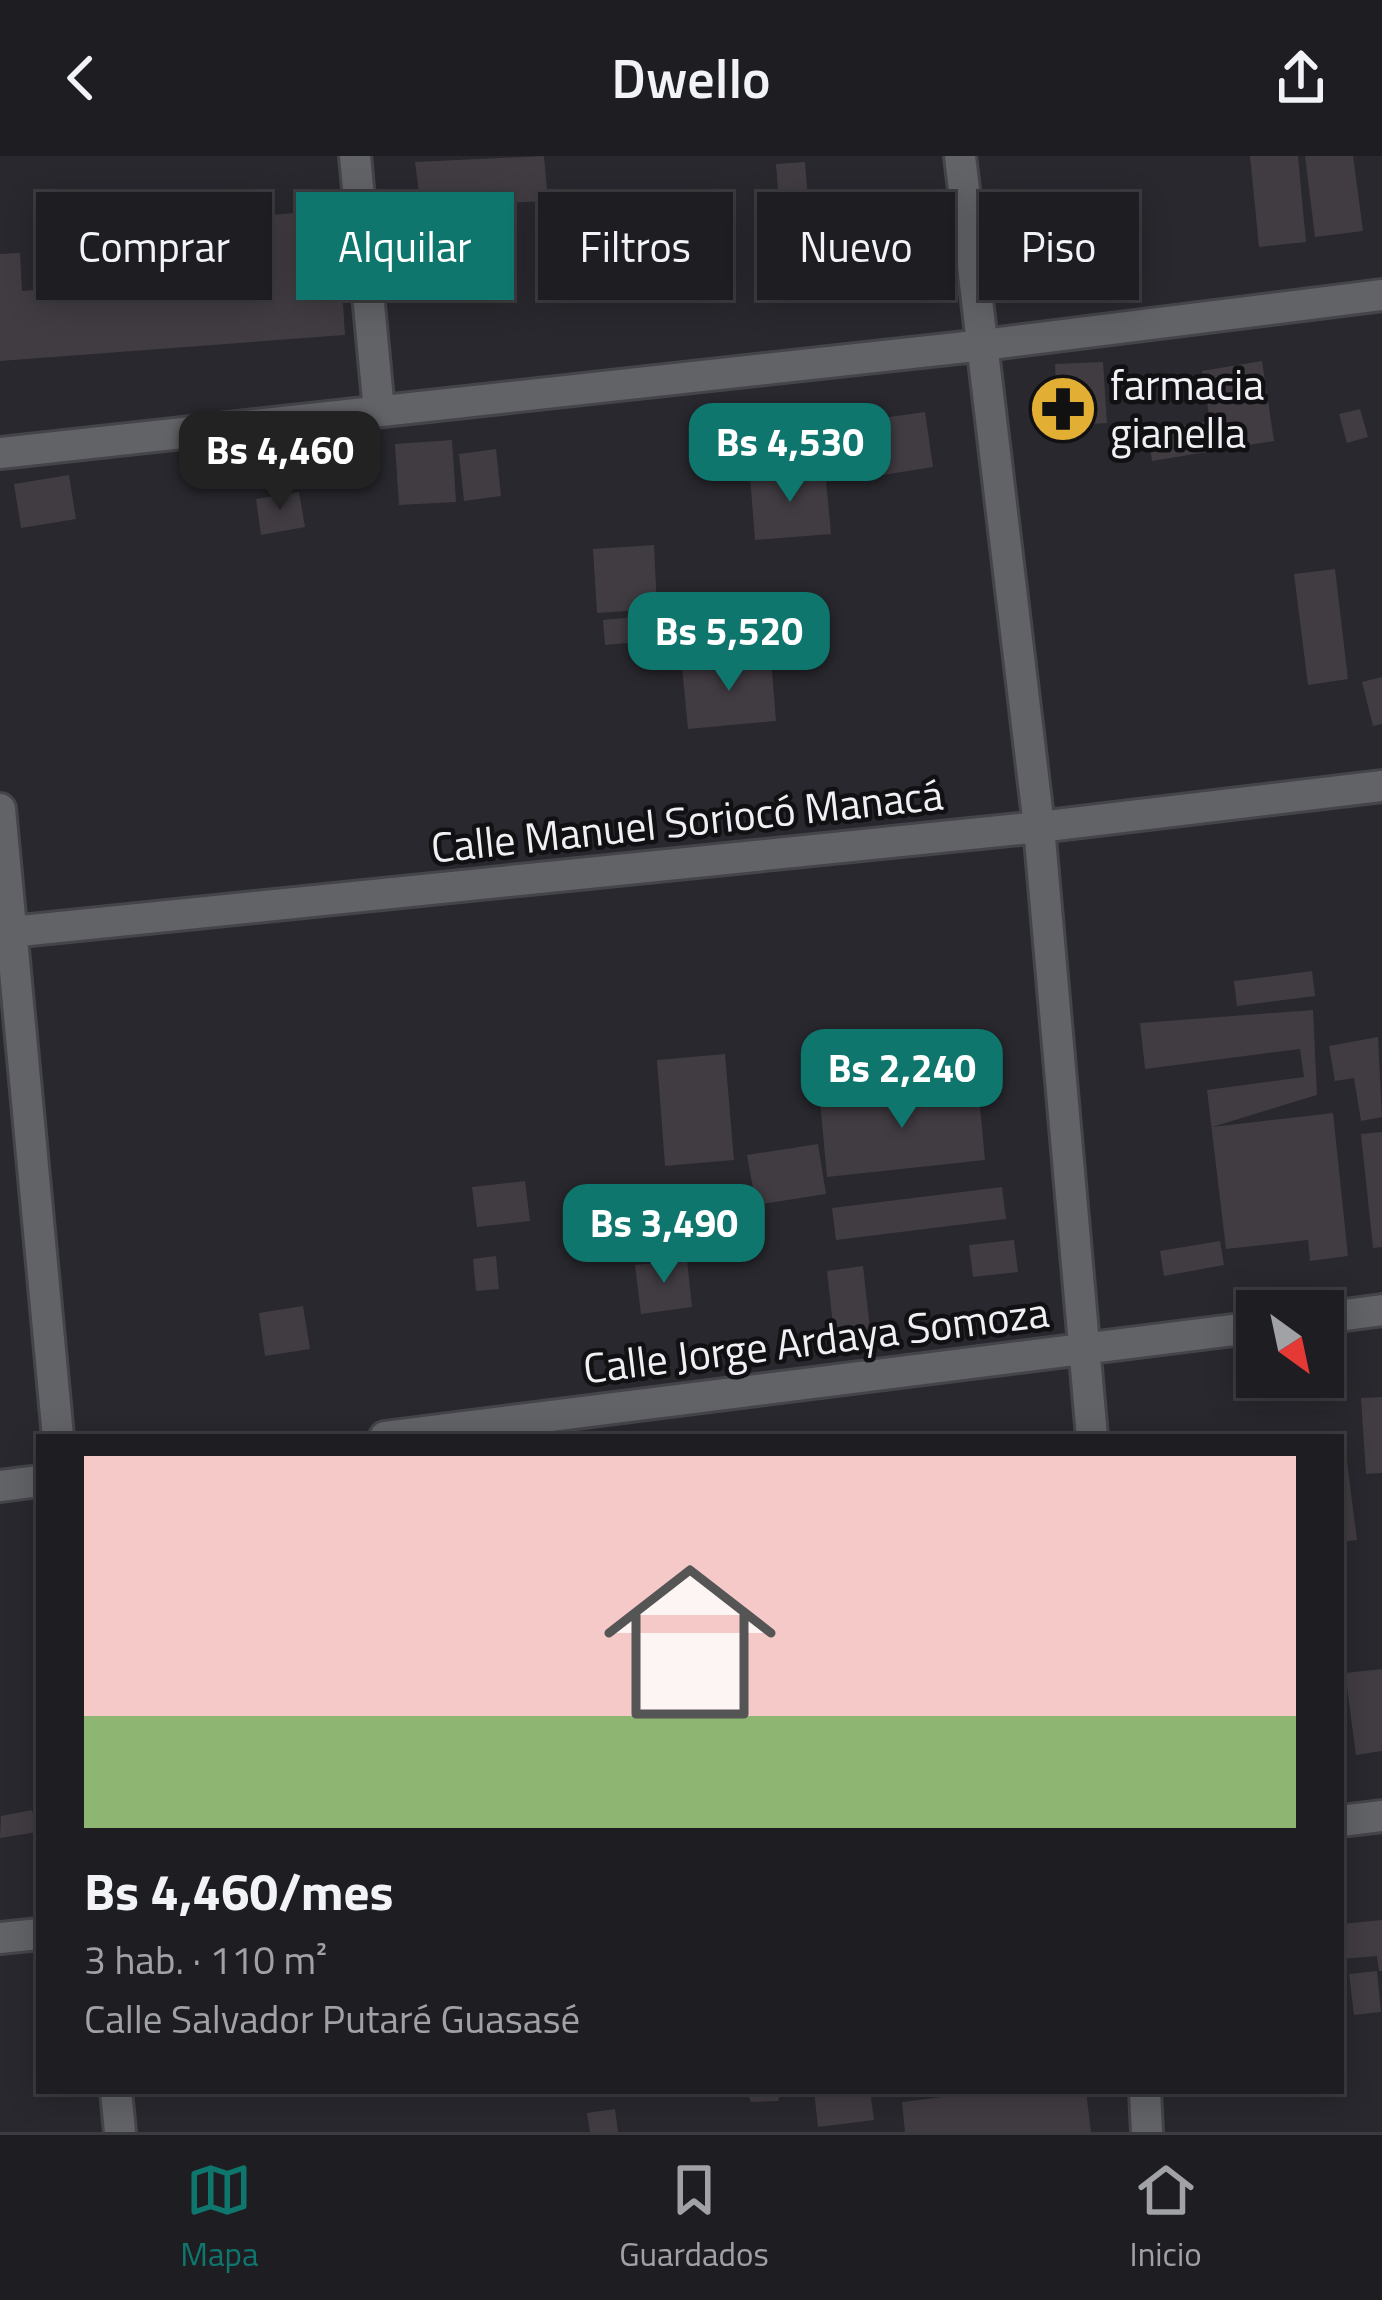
<!DOCTYPE html>
<html lang="es">
<head>
<meta charset="utf-8">
<style>
	:root { --surface:#1e1e22; --page:#26272a; --text:#f1f3f6; --muted:#a1a2a5; --line:#3c3c40; --accent:#0f766e }
	body { margin:0; font-family:"Titillium Web",sans-serif; background:var(--page); color:var(--text); height:100vh; display:flex; flex-direction:column; font-size:45px; white-space:nowrap }
	* { box-sizing:border-box; margin:0 }
	p { font-size:39px; color:var(--muted) }
	.icon { flex:none; width:66px; height:66px; fill:none; stroke:currentColor; stroke-width:2; stroke-linecap:round; stroke-linejoin:round }
	.map { position:relative; flex:1; overflow:hidden }
	.side { position:absolute; left:36px; top:1278px; width:1308px; height:660px; display:flex; flex-direction:column; background:var(--surface); border-radius:0px; box-shadow:0 6px 30px #0003,0 0 0 3px var(--line) }
	.side>* { flex:none }
	.top-card { position:absolute; left:36px; top:36px; width:1311px; height:108px; display:flex; gap:24px }
	.needle { width:78px; rotate:147deg }
	.buttons { position:absolute; left:1236px; top:1134px; display:grid; gap:24px }
	.buttons a { display:grid; place-items:center; width:108px; height:108px; border-radius:0px; background:var(--surface); box-shadow:0 6px 30px #0003,0 0 0 3px var(--line); font-size:60px }
	.price { position:absolute; translate:-50% -102px; padding:0 27px; border-radius:24px; background:var(--accent); color:#fff; font-size:39px; line-height:78px; filter:drop-shadow(0 3px 6px #0008) }
	.price::after { content:''; position:absolute; left:50%; top:72px; width:36px; height:27px; margin-left:-18px; background:inherit; clip-path:polygon(0 0,100% 0,50% 100%) }
	.price.active { background:#222; color:#fff }
	ul { padding:0; list-style:none }
	li { display:grid; align-content:center; gap:24px; height:636px; padding:0 48px }
	li span { display:grid; place-items:center; height:372px; border-radius:0px; color:#555 }
	li>.icon { margin-inline-start:auto }
	span .icon { width:216px; height:216px; fill:#fffc; stroke-width:1 }
	li b { font-size:51px }
	.pill { padding:0 42px; border-radius:0px; background:var(--surface); box-shadow:0 6px 30px #0003,0 0 0 3px var(--line); font-size:42px; line-height:108px }
	.pill.active { background:var(--accent); color:#fff }
	header { display:flex; justify-content:space-between; align-items:center; height:156px; padding:0 48px; background:var(--surface); font-size:54px; font-weight:600 }
	.menu { display:flex; justify-content:space-around; align-items:center; height:168px; border-top:3px solid var(--line); background:var(--surface); font-size:33px; color:var(--muted) }
	.menu a { display:grid; justify-items:center; gap:6px }
	.menu .active { color:var(--accent) }
	.map>svg:first-child { display:block }
</style>
</head>
<body>
<header><svg class="icon" aria-label="back" viewBox="0 0 24 24"><path d="M15 5l-7 7 7 7"/></svg>Dwello<svg class="icon" aria-label="share" viewBox="0 0 24 24"><path d="M12 15V3M7 8l5-5 5 5M5 13v7h14v-7"/></svg></header>
<div class="map">
<svg width="1382" height="1976" viewBox="0 0 1382 1976">
	<rect width="100%" height="100%" fill="#28282e"/>
	<!-- building -->
	<path fill="#413c42" d="M544 0 548 45 476 48 487 73 425 83 415 6Z
		M1250 0H1298L1306 86 1259 91Z
		M1305 0H1353L1363 75 1315 81Z
		M805 6 808 45 779 48 776 8Z
		M337 54 345 179 0 205V98L20 97 22 135 259 117 255 60Z
		M1262 205 1274 285 1152 305 1147 275 1210 265 1202 215Z
		M1103 206 1107 267 1058 270 1055 208Z
		M1360 253 1368 281 1347 287 1339 258Z
		M840 255 841 303 797 304 796 256Z
		M925 256 933 311 883 319 875 263Z
		M452 284 456 346 399 349 395 288Z
		M496 293 501 340 464 345 459 298Z
		M825 313 831 378 755 384 750 320Z
		M69 319 76 363 21 372 14 328Z
		M299 336 305 371 261 379 256 343Z
		M654 389 657 453 597 457 593 393Z
		M1335 413 1348 523 1308 529 1294 418Z
		M767 449 769 474 605 489 603 464Z
		M771 503 776 565 688 573 682 511Z
		M1382 521V568L1373 570 1362 526Z
		M1312 815 1315 840 1237 850 1234 825Z
		M1313 854 1317 939 1212 971 1333 957 1348 1100 1310 1105 1308 1084 1226 1093 1207 934 1304 921 1300 893 1145 913 1140 867Z
		M976 875 980 923 814 937 810 889Z
		M1378 881 1382 961 1361 965 1354 922 1335 925 1329 890Z
		M725 898 734 1004 665 1010 657 904Z
		M978 929 985 1004 827 1021 820 945Z
		M1382 976V1091L1373 1092 1361 978Z
		M818 988 826 1038 756 1049 747 999Z
		M525 1025 530 1065 477 1071 472 1031Z
		M1002 1031 1006 1063 836 1084 832 1052Z
		M1014 1084 1018 1116 973 1121 969 1089Z
		M1220 1085 1224 1109 1164 1120 1160 1095Z
		M496 1100 499 1133 476 1135 473 1103Z
		M687 1104 692 1151 641 1158 635 1109Z
		M863 1110 870 1173 834 1178 827 1115Z
		M303 1150 310 1193 265 1200 259 1157Z
		M1382 1241V1317L1366 1318 1361 1242Z
		M1346 1298 1357 1384 1341 1386V1299Z
		M1382 1513V1595L1356 1599 1345 1517Z
		M32 1654 37 1676 0 1682 1 1660Z
		M1382 1764V1815H1379L1377 1800 1341 1803V1768Z
		M1377 1815 1381 1856 1354 1859 1349 1818Z
		M747 1935H781L778 1945 751 1946Z
		M814 1935H870L874 1964 818 1971Z
		M993 1935H1086L1091 1976H905L902 1946Z
		M615 1953 618 1976H590L587 1957Z"/>
	<g fill="none" stroke-linecap="round" stroke-linejoin="round">
		<defs>
			<path id="street" d="M355 0 379 255
				M960 0 1039 671 1092 1281
				M0 297 984 189 1382 139
				M0 653 58 1281
				M0 777 1039 671 1382 630
				M1323 1162 1382 1154
				M385 1281 1257 1171
				M0 1330 39 1325
				M1341 1665 1382 1660
				M0 1782 39 1778
				M116 1935 120 1976
				M1145 1935 1147 1976"/>
		</defs>
		<!-- street casing -->
		<use href="#street" stroke="#44444a" stroke-width="36"/>
		<!-- street -->
		<use href="#street" stroke="#616366" stroke-width="30"/>
	</g>
	<!-- icons -->
	<defs>
		<symbol id="pharmacy-disc" viewBox="-11 -11 22 22"><circle r="9.5" fill="#e3ae34" stroke="#111114"/><path d="M-2-6h4v4h4v4h-4v4h-4v-4h-4v-4h4Z" fill="#111"/></symbol>
	</defs>
	<g fill-rule="evenodd">
		<use href="#pharmacy-disc" x="1025" y="215" width="76" height="76"/>
	</g>
	<g text-anchor="middle" stroke-width="9" stroke-linejoin="round" paint-order="stroke">
		<!-- poi labels -->
		<g font-size="42" fill="#efeff4" stroke="#111114" text-anchor="start">
			<text x="1110" y="244">farmacia<tspan x="1110" dy="48">gianella</tspan></text>
		</g>
		<!-- street labels -->
		<g font-size="42" fill="#efeff4" stroke="#111114">
			<text transform="translate(687 665) rotate(-6)" y="15">Calle Manuel Soriocó Manacá</text>
			<text transform="translate(816 1184) rotate(-7)" y="15">Calle Jorge Ardaya Somoza</text>
		</g>
	</g>
</svg>
<div class="buttons">
<a><svg class="needle" viewBox="-14 -14 28 28"><path d="M0-13l5 13h-10z" fill="#e53935"/><path d="M0 13l5-13h-10z" fill="#a1a2a5"/></svg></a>
</div>
<b class="price" style="left:790px;top:349px">Bs 4,530</b>
<b class="price active" style="left:280px;top:357px">Bs 4,460</b>
<b class="price" style="left:729px;top:538px">Bs 5,520</b>
<b class="price" style="left:902px;top:975px">Bs 2,240</b>
<b class="price" style="left:664px;top:1130px">Bs 3,490</b>
<div class="top-card">
<a class="pill">Comprar</a>
<a class="pill active">Alquilar</a>
<a class="pill">Filtros</a>
<a class="pill">Nuevo</a>
<a class="pill">Piso</a>
</div>
<section class="side">
<ul>
<li><span style="background:linear-gradient(#f6c9c9 70%,#8fb573 0)"><svg class="icon" aria-label="home" viewBox="0 0 24 24"><path d="M3 11l9-7 9 7M6 9v11h12V9"/></svg></span><div><b>Bs 4,460/mes</b><p>3 hab. · 110 m²</p><p>Calle Salvador Putaré Guasasé</p></div></li>
</ul>
</section>
</div>
<nav class="menu">
<a class="active"><svg class="icon" aria-label="map" viewBox="0 0 24 24"><path d="M3 6l6-2 6 2 6-2v14l-6 2-6-2-6 2zM9 4v14M15 6v14"/></svg>Mapa</a>
<a><svg class="icon" aria-label="saved" viewBox="0 0 24 24"><path d="M7 4h10v16l-5-4-5 4z"/></svg>Guardados</a>
<a><svg class="icon" aria-label="home" viewBox="0 0 24 24"><path d="M3 11l9-7 9 7M6 9v11h12V9"/></svg>Inicio</a>
</nav>
</body>
</html>
